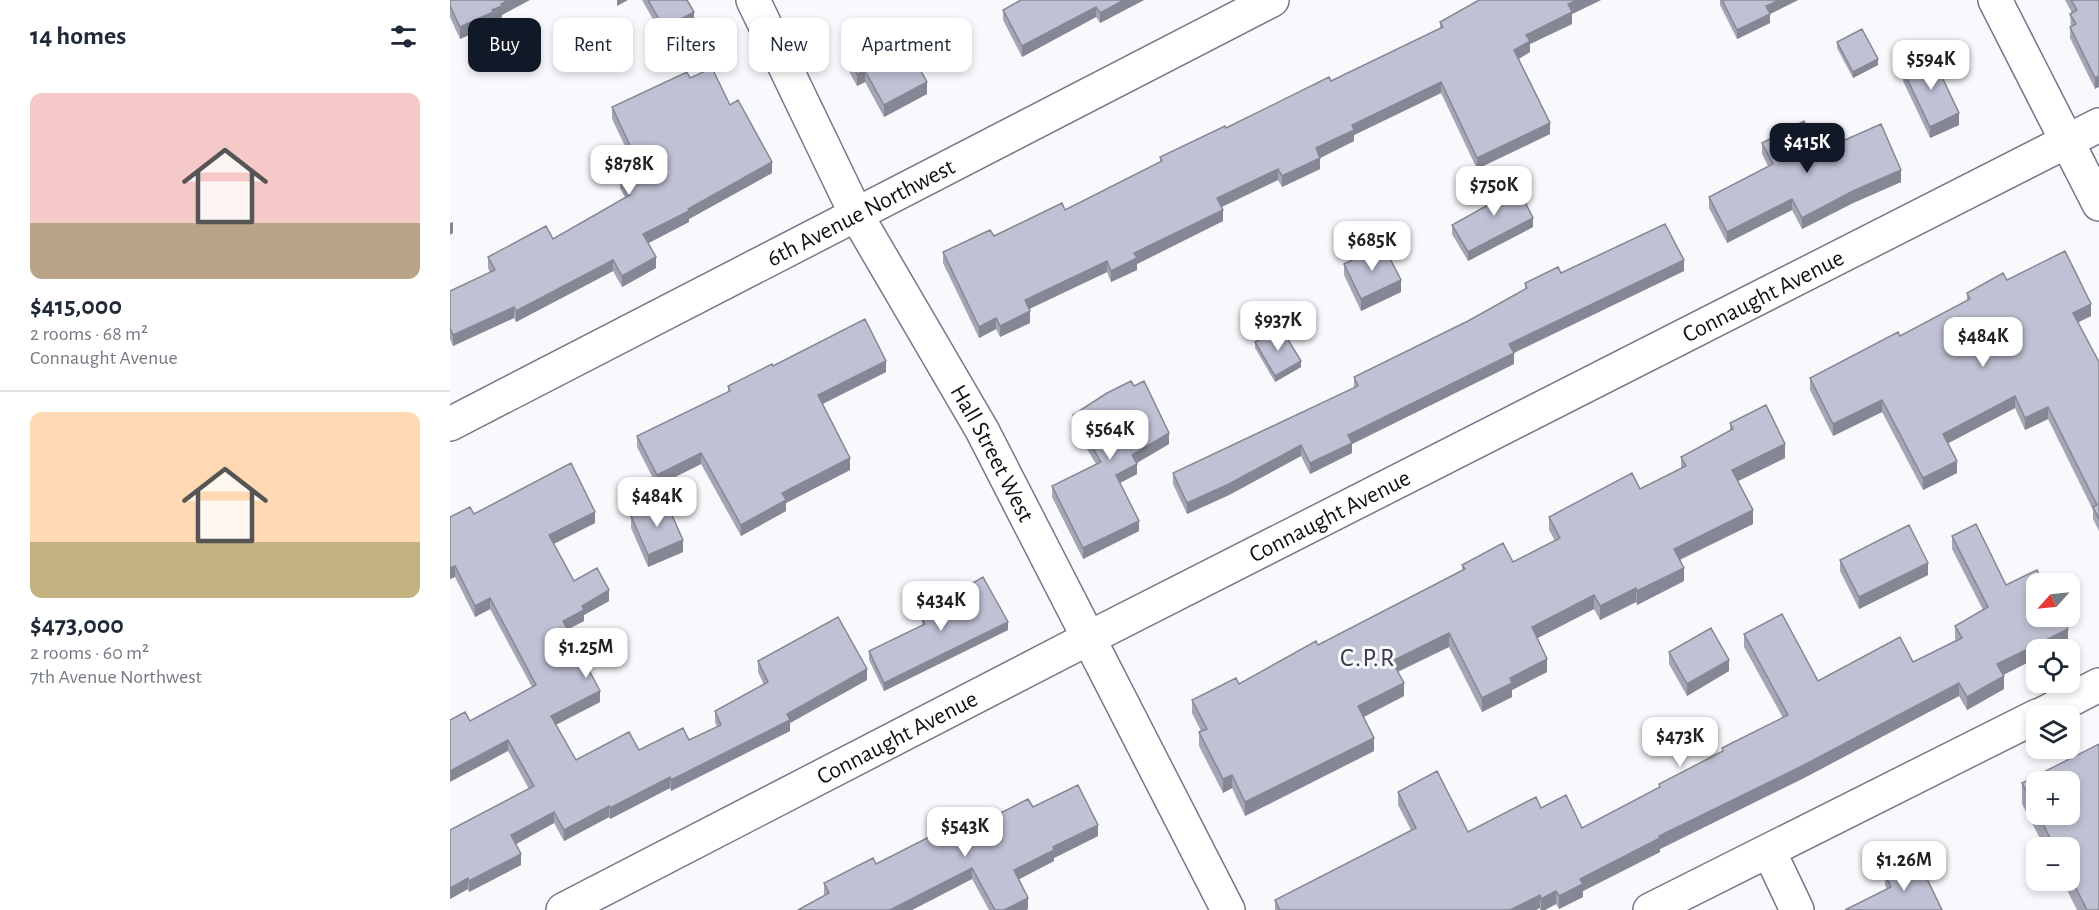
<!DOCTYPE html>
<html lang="en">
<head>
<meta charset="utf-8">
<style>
	:root { --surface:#fff; --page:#f6f6f7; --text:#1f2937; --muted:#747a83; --line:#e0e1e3; --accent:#111827 }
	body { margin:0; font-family:"Alegreya Sans",sans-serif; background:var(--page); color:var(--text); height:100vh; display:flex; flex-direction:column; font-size:22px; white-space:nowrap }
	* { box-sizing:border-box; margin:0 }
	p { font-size:20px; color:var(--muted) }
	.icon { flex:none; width:33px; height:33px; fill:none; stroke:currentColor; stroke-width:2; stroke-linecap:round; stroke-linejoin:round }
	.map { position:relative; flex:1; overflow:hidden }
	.panel { display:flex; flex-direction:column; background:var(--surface); width:450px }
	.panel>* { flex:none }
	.guide { position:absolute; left:18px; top:18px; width:570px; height:54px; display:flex; gap:12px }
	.needle { width:39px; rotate:243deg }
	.tools { position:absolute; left:1576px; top:573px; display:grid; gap:12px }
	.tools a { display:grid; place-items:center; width:54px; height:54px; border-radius:12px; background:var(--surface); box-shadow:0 3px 9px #0003; font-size:30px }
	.price { position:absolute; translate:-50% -51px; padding:0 14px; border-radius:12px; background:#fff; color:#222; font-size:20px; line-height:39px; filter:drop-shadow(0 2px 3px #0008) }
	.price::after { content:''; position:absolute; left:50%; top:36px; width:18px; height:14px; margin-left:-9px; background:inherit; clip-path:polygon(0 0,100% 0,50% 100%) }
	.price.active { background:var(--accent); color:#fff }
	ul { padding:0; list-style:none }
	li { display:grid; align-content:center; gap:12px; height:318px; padding:0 30px }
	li+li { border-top:2px solid var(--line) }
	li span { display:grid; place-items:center; height:186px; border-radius:12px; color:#555 }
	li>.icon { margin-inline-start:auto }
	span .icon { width:108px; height:108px; fill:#fffc; stroke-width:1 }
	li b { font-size:26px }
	h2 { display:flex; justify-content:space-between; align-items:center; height:72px; padding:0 30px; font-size:26px }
	.tag { padding:0 21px; border-radius:12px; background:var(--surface); box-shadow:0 3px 9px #0003; font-size:21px; line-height:54px }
	.tag.active { background:var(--accent); color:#fff }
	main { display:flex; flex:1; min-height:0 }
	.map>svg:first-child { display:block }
</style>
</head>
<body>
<main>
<section class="panel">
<h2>14 homes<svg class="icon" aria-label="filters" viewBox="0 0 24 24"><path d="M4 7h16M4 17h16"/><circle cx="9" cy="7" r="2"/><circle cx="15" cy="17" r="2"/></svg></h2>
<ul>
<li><span style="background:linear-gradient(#f6c9c9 70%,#b9a48a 0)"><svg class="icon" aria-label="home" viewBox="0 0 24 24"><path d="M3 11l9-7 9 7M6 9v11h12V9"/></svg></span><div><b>$415,000</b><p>2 rooms · 68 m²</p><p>Connaught Avenue</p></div></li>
<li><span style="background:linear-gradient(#ffd9b3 70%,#c2b280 0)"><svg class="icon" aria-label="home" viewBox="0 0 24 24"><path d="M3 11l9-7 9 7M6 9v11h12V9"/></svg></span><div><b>$473,000</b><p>2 rooms · 60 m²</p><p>7th Avenue Northwest</p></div></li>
</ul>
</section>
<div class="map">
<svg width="1649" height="910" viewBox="0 0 1649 910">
	<rect width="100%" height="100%" fill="#f9f9fd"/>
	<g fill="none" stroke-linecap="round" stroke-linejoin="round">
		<defs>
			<g id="minor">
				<path id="s1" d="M303 0 407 216 532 430 778 910"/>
				<path d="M1545 0 1649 204"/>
				<path id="s2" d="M0 424 822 0"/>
				<path d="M1589 716 1649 685"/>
				<path d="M1319 851 1347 910"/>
				<path id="s3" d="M113 910 639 638 1649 125"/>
				<path d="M1200 910 1587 716"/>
			</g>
		</defs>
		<!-- minor casing -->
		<use href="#minor" stroke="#757889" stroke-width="36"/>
		<!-- minor -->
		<use href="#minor" stroke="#fff" stroke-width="33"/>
	</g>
	<!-- wall -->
	<path fill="#a4a6b6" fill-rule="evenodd" d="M0 0 52 15V17L43 22V24L10 39 0 17Z
		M192 0H237L244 22 214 39Z
		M694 0 650 23 646 17 572 57 553 20V10Z
		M1029 0H1151L1122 14V24L1080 44V52L1068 59 1100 134 1027 169 991 93 904 135V141L870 158V169L832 187 828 180 772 207 773 221 687 264V270L661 282 657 272 579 309 580 323 550 337 546 329 529 338 493 263V252L544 236 615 210 710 162V157L881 81 990 28V22Z
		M1270 0H1348L1320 14V23L1287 39 1270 5Z
		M1615 0H1649L1645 89 1620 38V27H1621L1620 14 1622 13Z
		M1387 42 1428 65 1403 78 1387 48Z
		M395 52H441L477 94 434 117 415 82 407 86 395 64Z
		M1453 70 1509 125 1480 138 1453 81Z
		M240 78 280 105 322 173 239 219V222L198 243 206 268 172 287 163 271 66 322 64 318 3 346 0 339V291L40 273 38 268V257L103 239 175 197 170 188V177L186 169 162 119V107Z
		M1312 143 1370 151 1451 182 1403 203 1352 229 1342 210 1277 243 1259 208V197L1318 166 1312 154Z
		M1035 195 1083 227 1018 261 1002 234V225L1036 206 1035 204Z
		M894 264 951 292 911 311 894 275Z
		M1234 271 1064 353V364L902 444V453L860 474 851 456 779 495 737 514 723 484V473L904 388V377L1018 321 1075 290V283L1111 273Z
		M1557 280 1641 316 1628 322 1649 362V531L1643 519V510L1598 419 1575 430 1565 408 1498 443 1507 473 1473 490 1432 412 1383 436 1360 390V378L1450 336 1517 301V293Z
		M805 342 851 367 825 382 805 348Z
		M323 366 436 372 373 404 400 470 336 503V511L291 536 251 464 207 486 187 447V436L278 392V386Z
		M623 415 719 444 686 463 687 474 670 483 689 531 633 559 602 497V486L646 464 623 426Z
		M1280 423 1335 458 1288 481 1303 524 1230 560 1234 581 1187 605 1186 602 1150 620 1144 609 1087 638 1097 672 1062 690V697L1032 712 999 647 948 672 954 696 913 717 924 751 795 816 782 788 773 793 749 746V732L751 731 742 713V700L789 684 868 645 1012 570V565L1063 562 1105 541 1099 530V517L1190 489 1231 468V457L1280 431Z
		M24 514 145 523 104 544 124 581 159 601 134 615V621L117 629 150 702 106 725 126 760 189 750 239 740 267 727 265 722V711L314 685 308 672V661L417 680 340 723V731L221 791 220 788 160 819 159 817 114 841 104 823 65 844 71 865 19 892 18 889 0 899 79 789 58 751 20 721 82 687 40 609 25 617 5 577 0 579V517Z
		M181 516 233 552 198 567 181 528Z
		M1502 536 1618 642 1553 675 1554 689 1517 710 1509 696 1352 779 1210 849V852L1133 891V897L1109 909 1106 904 1095 910H1090V908L1086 910H825V900L961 830 948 805V792L1018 832 1091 808 1132 828 1209 788V784L1272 752V748L1333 718 1294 647V634L1368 681 1463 662 1506 640 1505 639V626L1533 610 1502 549Z
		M1390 560 1478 575 1409 609 1390 571Z
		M502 595 558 630 434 691 419 660V651L472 626V618L502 603Z
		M1219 652 1279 671 1237 696 1219 664Z
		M1649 744V910H1627L1612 880H1620V848H1595L1572 804V783ZM1587 782H1620V814H1587Z
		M583 807 648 836 604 858V861L568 879 578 909 576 910H539L522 879 462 910H348L375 896 374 894V883L426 864 492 843Z
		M1435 874 1492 910 1437 889 1435 885Z"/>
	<!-- shaded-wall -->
	<path fill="#868794" d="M58 0H80L52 15V17L43 22V24L10 39V27Z
		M167 0H178L167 6Z
		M674 0H694L650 23V13Z
		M1127 0H1151L1122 14V24L1080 44V52L1064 62V50L1076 35 1118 4Z
		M1329 0H1348L1320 14V23L1287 39V30L1316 6Z
		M646 7V17L572 57V46Z
		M244 12V22L214 39V28Z
		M1428 59V65L1403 78V72Z
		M415 71V82L407 86V74Z
		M1649 76V87L1645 89V78Z
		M477 82V94L434 117V105Z
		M991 82V93L904 135V141L870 158V169L832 187V176L866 148 902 125Z
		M1509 113V125L1480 138V127Z
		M1100 123V134L1027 169V158Z
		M322 162V173L239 219V222L193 246V234Z
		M828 169V180L767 209V198Z
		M1451 170V182L1403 203 1352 229V218L1403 191Z
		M1342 199V210L1277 243V232Z
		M773 210V221L687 264V270L661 282V271L684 253Z
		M1083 218V227L1018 261V252Z
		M3 222V233L0 235V223Z
		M206 257V268L172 287V276Z
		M163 260V271L66 322V311Z
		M1234 260V271L1059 355V344Z
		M657 261V272L575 311V300Z
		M951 280V292L911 311V299Z
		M1641 304V316L1623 325V313Z
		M64 307V318L3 346V335Z
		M580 311V323L550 337V326Z
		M546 318V329L529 338V327Z
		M1064 353V364L902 444V453L860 474V463L898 435Z
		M436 361V372L368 406V395Z
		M851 361V367L825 382V376Z
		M1565 396V408L1493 446V434Z
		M1432 400V412L1383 436V424Z
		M1598 407V419L1575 430V418Z
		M719 433V444L682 466V455Z
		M1335 444V458L1282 484V470Z
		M851 445V456L779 495 737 514V503Z
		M251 453V464L207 486V475Z
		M400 458V470L336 503V511L291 536V525L332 493Z
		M1507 461V473L1473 490V478Z
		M687 464V474L666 485V475Z
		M1303 510V524L1224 562V549Z
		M145 512V523L99 546V535Z
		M689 521V531L633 559V548Z
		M233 540V552L198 567V555Z
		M1478 563V575L1409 609V597Z
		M5 566V577L0 579V568Z
		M1234 568V581L1187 605V591Z
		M1186 588V602L1150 620V606Z
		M159 590V601L134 615V621L113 632V621L132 606Z
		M1144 595V609L1082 641V627Z
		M40 598V609L25 617V606Z
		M558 622V630L434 691V683Z
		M1618 629V642L1603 650H1587V658L1547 678V664Z
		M999 633V647L942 674V661Z
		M1097 659V672L1062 690V697L1032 712V698L1060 678Z
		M1279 660V671L1237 696V684Z
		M417 669V680L340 723V731L221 791V780L337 714Z
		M1554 676V689L1517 710V697Z
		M954 683V696L908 720V706Z
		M1509 683V696L1352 779 1210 849V852L1133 891V897L1109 909V896L1130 879 1209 836Z
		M150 691V702L101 727V716Z
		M924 738V751L795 816V802Z
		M58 740V751L0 782V771Z
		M782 775V788L773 793V779Z
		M220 777V788L160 819V808Z
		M159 806V817L114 841V830Z
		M104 812V823L61 847V835Z
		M648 825V836L604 858V861L564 882V870L603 847Z
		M71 854V865L19 892V881Z
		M522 868V879L462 910H440Z
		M18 878V889L0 899V888Z
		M1106 891V904L1095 910H1091V899Z
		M1090 895V908L1086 910H1060Z
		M578 898V909L576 910H554Z"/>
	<!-- building -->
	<path fill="#bfc1d4" stroke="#868794" stroke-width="1.5" d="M0 0H58L51 4 52 6 42 10 43 12 10 27 0 6Z
		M198 0H237L244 12 214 28Z
		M571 0H674L650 13 646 7 572 46 553 10Z
		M1029 0H1127L1118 4 1122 12 1076 35 1080 41 1064 50 1100 123 1027 158 991 82 902 125 904 130 866 148 870 158 832 176 828 169 767 198 773 210 684 253 687 258 661 271 657 261 575 300 580 311 550 326 546 318 529 327 493 252 540 230 544 236 612 203 615 210 712 161 710 157 775 126 776 128 879 77 881 81 993 27 990 22Z
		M1272 0H1329L1316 6 1320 14 1287 30Z
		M1621 0H1649V76L1645 78 1620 27 1626 24 1620 14 1627 10Z
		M1412 29 1428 59 1403 72 1387 42Z
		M430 33 441 52 456 44 477 82 434 105 415 71 407 74 395 52Z
		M1482 56 1509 113 1480 127 1453 70Z
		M262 68 280 105 288 100 322 162 238 209 239 211 193 234 206 257 172 276 163 260 66 311 64 307 3 335 0 328V291L45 270 38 257 96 226 103 239 180 195 170 177 190 167 162 107 237 72 240 78Z
		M1354 121 1370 151 1431 124 1451 170 1403 191 1352 218 1342 199 1277 232 1259 197 1323 164 1312 143Z
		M1064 180 1083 218 1018 252 1002 225 1040 204 1035 195Z
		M1215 224 1234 260 1059 344 1064 353 898 435 902 443 860 463 851 445 779 484 737 503 723 473 908 386 904 377 1018 321 1077 288 1075 283 1108 267 1111 273Z
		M933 245 951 280 911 299 894 264Z
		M1615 251 1641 304 1623 313 1649 362V519L1643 507 1647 505 1598 407 1575 418 1565 396 1493 434 1507 461 1473 478 1432 400 1383 424 1360 378 1448 332 1450 336 1520 299 1517 293 1553 273 1557 280Z
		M415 319 436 361 368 395 400 458 332 493 336 500 291 525 251 453 207 475 187 436 280 391 278 386 322 364 323 366Z
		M831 328 851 361 825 376 805 342Z
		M681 381 684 386 694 381 719 433 682 455 687 464 666 475 689 521 633 548 602 486 651 462 623 415 657 393Z
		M1316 405 1335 444 1282 470 1303 510 1224 549 1234 568 1187 591 1186 588 1150 606 1144 595 1082 627 1097 659 1060 678 1062 683 1032 698 999 633 942 661 954 683 908 706 924 738 795 802 782 775 773 779 749 732 757 729 742 700 786 678 789 684 866 641 868 645 1015 569 1012 565 1053 543 1063 562 1110 538 1099 517 1182 473 1190 489 1236 466 1231 457 1283 429 1280 423Z
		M121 463 145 512 99 535 124 581 147 568 159 590 132 606 134 610 113 621 150 691 101 716 126 760 179 732 189 750 233 728 239 740 271 725 265 711 318 682 308 661 388 617 417 669 337 714 340 720 221 780 220 777 160 808 159 806 114 830 104 812 61 835 71 854 19 881 18 878 0 888V830L84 786 58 740 0 771V720L15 712 20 721 86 685 40 598 25 606 5 566 0 568V517L20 507 24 514Z
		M216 502 233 540 198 555 181 516Z
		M1526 524 1556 585 1587 570 1594 584H1587V616H1611L1618 629 1547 664 1554 676 1517 697 1509 683 1352 766 1209 836 1210 838 1130 879 1133 884 1109 896 1106 891 1091 899 1090 895 1060 910H830L825 900 966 828 948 792 987 771 1018 832 1086 797 1091 808 1116 795 1132 828 1210 787 1209 784 1273 751 1272 748 1338 715 1294 634 1332 614 1368 681 1450 637 1463 662 1512 638 1505 626 1538 607 1502 536Z
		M1459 525 1478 563 1409 597 1390 560Z
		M533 577 558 622 434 683 419 651 475 624 472 618 506 601 502 595Z
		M1261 628 1279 660 1237 684 1219 652Z
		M1649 744V910H1637L1620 876V848H1605L1588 814H1620V782H1587V812L1572 783Z
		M628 785 648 825 603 847 604 850 564 870 578 898 554 910H545L522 868 440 910H348L379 893 374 883 423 858 426 864 487 833 492 843 578 799 583 807Z
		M1467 858 1492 910H1395L1441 887 1435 874Z"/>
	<g text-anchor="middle" stroke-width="6" stroke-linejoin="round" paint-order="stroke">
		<!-- street labels -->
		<g font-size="24" fill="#101117" stroke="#f9f9fd">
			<text dy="8" stroke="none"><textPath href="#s2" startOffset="462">6th Avenue Northwest</textPath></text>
			<text dy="8" stroke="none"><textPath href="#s3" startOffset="1348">Connaught Avenue</textPath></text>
			<text dy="8" stroke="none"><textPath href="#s1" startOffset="513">Hall Street West</textPath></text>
			<text dy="8" stroke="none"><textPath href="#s3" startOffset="862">Connaught Avenue</textPath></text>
			<text dy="8" stroke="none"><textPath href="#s3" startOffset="376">Connaught Avenue</textPath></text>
		</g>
		<!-- neighbourhood labels -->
		<g font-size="26" letter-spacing="1.5" fill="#3a3c4b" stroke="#f9f9fd">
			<text x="918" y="666">C.P.R</text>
		</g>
	</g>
</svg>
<div class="tools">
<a><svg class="needle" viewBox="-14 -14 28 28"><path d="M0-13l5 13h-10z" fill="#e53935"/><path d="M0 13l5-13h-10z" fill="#747a83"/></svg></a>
<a><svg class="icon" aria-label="locate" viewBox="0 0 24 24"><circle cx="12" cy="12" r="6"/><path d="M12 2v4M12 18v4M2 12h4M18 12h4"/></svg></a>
<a><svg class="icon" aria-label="layers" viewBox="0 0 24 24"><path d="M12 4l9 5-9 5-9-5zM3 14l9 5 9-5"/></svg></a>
<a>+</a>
<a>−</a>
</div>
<b class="price" style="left:1481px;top:91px">$594K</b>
<b class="price active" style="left:1357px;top:174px">$415K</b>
<b class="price" style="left:179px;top:196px">$878K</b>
<b class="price" style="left:1044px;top:217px">$750K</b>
<b class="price" style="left:922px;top:272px">$685K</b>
<b class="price" style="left:828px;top:352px">$937K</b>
<b class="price" style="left:1533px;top:368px">$484K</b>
<b class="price" style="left:660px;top:461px">$564K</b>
<b class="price" style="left:207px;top:528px">$484K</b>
<b class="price" style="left:491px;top:632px">$434K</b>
<b class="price" style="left:136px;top:679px">$1.25M</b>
<b class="price" style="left:1230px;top:768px">$473K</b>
<b class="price" style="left:515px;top:858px">$543K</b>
<b class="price" style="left:1454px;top:892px">$1.26M</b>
<div class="guide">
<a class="tag active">Buy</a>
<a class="tag">Rent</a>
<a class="tag">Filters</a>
<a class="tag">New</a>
<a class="tag">Apartment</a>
</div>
</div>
</main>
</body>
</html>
